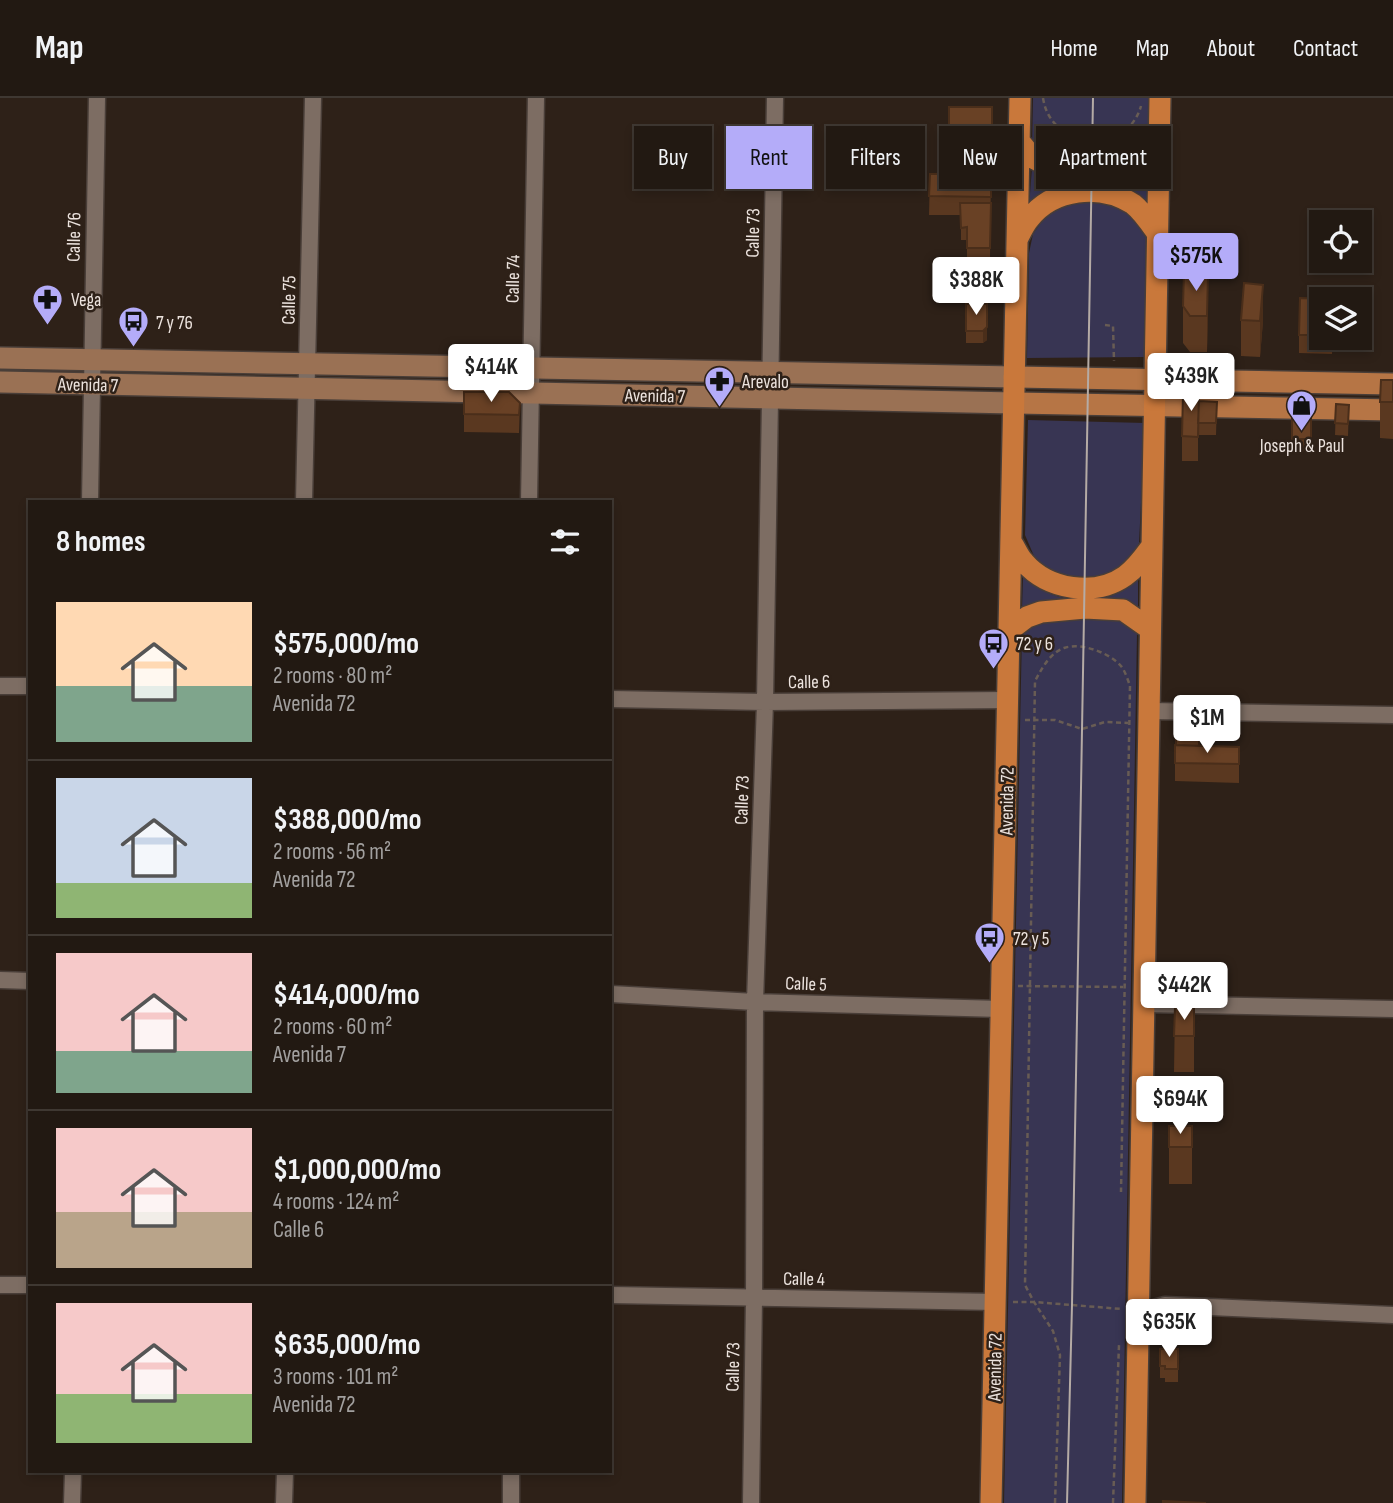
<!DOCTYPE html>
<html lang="en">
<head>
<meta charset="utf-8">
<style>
	:root { --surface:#221912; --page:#2e2620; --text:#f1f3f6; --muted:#a2a09f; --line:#3f3832; --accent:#b4acf9 }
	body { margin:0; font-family:"Sofia Sans Condensed",sans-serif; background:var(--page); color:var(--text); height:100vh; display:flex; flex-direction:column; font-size:26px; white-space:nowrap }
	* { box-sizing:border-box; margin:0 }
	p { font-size:23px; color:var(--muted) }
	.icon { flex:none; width:38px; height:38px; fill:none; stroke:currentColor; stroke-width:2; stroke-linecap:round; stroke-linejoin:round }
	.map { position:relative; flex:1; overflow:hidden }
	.details { position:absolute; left:28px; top:402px; width:584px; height:973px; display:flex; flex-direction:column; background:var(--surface); border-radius:0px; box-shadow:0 4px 10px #0003,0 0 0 2px var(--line) }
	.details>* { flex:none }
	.hud { position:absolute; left:634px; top:28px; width:654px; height:63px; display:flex; gap:14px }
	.controls { position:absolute; left:1309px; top:112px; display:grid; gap:14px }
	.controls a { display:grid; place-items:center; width:63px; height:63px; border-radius:0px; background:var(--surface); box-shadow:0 4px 10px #0003,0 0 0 2px var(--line); font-size:35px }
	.price { position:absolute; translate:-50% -60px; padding:0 16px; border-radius:7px; background:#fff; color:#222; font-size:23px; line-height:46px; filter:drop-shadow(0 2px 4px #0008) }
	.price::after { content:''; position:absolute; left:50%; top:42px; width:21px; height:16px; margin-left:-10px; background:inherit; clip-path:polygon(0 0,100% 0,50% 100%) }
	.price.selected { background:var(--accent); color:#111 }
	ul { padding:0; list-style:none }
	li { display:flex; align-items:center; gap:21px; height:175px; padding:0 28px }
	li+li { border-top:2px solid var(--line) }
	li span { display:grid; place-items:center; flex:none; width:196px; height:140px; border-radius:0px; color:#555 }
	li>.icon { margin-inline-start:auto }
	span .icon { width:84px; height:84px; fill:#fffc; stroke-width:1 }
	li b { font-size:30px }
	h2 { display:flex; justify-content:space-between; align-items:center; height:84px; padding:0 28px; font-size:30px }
	.chip { padding:0 24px; border-radius:0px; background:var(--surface); box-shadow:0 4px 10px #0003,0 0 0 2px var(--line); font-size:24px; line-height:63px }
	.chip.selected { background:var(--accent); color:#111 }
	header { display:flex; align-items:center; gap:42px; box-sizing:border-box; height:98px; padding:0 35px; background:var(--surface); border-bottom:2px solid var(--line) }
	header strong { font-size:33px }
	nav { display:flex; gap:38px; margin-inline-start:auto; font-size:24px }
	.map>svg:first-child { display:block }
</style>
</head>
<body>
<header>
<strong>Map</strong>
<nav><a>Home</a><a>Map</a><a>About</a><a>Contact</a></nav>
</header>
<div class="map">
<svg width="1393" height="1405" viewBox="0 0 1393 1405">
	<rect width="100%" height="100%" fill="#2e2118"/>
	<!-- green -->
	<path fill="#383553" d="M1033 0H1152L1151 49 1137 63 1046 61 1032 46Z
		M1032 69 1150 70V107L1130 93 1106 86 1029 108Z
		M1085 103 1108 104 1129 112 1141 126 1150 147 1145 259 1027 260 1029 155 1033 136 1044 120 1062 109Z
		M1028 322 1145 325 1139 445 1133 458 1111 479 1076 484 1045 472 1034 458 1025 437Z
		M1023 478C1032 483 1041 492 1051 496 1072 505 1106 504 1125 491 1130 488 1134 484 1138 480V515L1022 510Z
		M1040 518 1120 519 1131 527 1137 535 1122 1405H1004L1022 534Z"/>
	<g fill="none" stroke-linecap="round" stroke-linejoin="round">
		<defs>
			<path id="minor" d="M90 404 97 0
				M304 404 313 0
				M529 404 536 0
				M0 588H30
				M611 601 765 604 1008 602
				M1149 613 1393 617
				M0 882 30 883
				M611 896 755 904 1000 911
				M1144 906 1393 911
				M0 1187H30
				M611 1197 996 1204
				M1139 1214 1165 1207 1393 1217
				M72 1405 73 1374
				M284 1405 285 1374
				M511 1405V1374
				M751 1405 754 1200 755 904 765 604 775 0"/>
			<path id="secondary" d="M0 260 1014 279
				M0 284 1014 305"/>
			<path id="primary" d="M1014 279 1393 286
				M1014 305 1393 312"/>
			<path id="trunk" d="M1019 43 1033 60 1048 68 1131 69 1148 63 1159 44
				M1018 140C1021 134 1024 127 1029 121 1053 90 1100 85 1133 106 1143 114 1150 125 1157 135
				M1012 445C1016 451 1019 459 1024 464 1048 492 1095 499 1125 478 1136 470 1143 460 1151 449
				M1010 532 1027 519 1041 514 1085 510 1123 512 1150 531
				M991 1405 1020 0
				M1135 1405 1160 0"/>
		</defs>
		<!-- minor casing -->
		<use href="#minor" stroke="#493e38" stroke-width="19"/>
		<!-- secondary casing -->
		<use href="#secondary" stroke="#493e38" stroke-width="24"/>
		<!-- primary casing -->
		<use href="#primary" stroke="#493e38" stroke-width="24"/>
		<!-- trunk casing -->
		<use href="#trunk" stroke="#493e38" stroke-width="24"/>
		<!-- path -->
		<path stroke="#685c54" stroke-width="2.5" stroke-dasharray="5 3.5" stroke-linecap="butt" d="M1043 0C1045 12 1049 20 1058 29 1062 33 1066 38 1070 41 1097 57 1133 37 1141 8
			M1105 227 1113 228 1114 263
			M1025 622H1055L1082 631 1105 624 1128 625
			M1018 888 1123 889
			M1013 1204H1034L1122 1211
			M1055 1405 1060 1257 1053 1233 1034 1204 1025 1187 1035 583C1042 570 1050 555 1064 550 1081 544 1110 555 1121 568 1125 573 1128 582 1130 588L1121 1094
			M1113 1405 1119 1247"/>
		<!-- minor -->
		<use href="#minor" stroke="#7d6d63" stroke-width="16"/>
		<!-- secondary -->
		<use href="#secondary" stroke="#9a7154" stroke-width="21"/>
		<!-- primary -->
		<use href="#primary" stroke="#b67545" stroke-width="21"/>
		<!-- trunk -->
		<use href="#trunk" stroke="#c9783b" stroke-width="21"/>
		<!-- tram -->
		<path stroke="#b5aba5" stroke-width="2" d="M1067 1405 1072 1207 1093 0"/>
	</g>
	<!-- wall -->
	<path fill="#5a3820" d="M949 9H992V49L949 50Z
		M991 67 990 163H967V142H961V117H929L930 76H960Z
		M1321 201V240H1333L1332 256 1299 255V237Z
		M966 206H987V242L983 245H966Z
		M1183 208 1208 210 1207 254H1190L1183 245Z
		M1241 222 1263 223 1260 259 1241 258Z
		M1393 282V341L1380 340V304Z
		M464 294 520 305 519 335 464 334Z
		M1199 303 1217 304 1216 337H1198V363H1182V338Z
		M1292 305 1311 341V353L1292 354Z
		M1336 306 1349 307 1348 338 1335 337Z
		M1199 648 1239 649V685L1175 683V665Z
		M1175 910H1194V974H1174Z
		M1169 1028H1192V1086H1169Z
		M1160 1251H1178V1284H1165V1280H1160Z"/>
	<!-- shaded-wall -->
	<path fill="#4a2e1a" d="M1208 174V210L1207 254V218Z
		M1263 187V223L1260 259V223Z
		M987 229V242L983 245V233Z"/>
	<!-- building -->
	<path fill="#694125" stroke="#4a2e1a" stroke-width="2" d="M949 9H992V31H949Z
		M960 67H991V82V76H960Z
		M930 76H991V99L929 98Z
		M960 105H991L990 150H967V129L961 130Z
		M1184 173 1208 174 1207 218H1190L1183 208Z
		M1244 185 1263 187 1260 223 1241 222Z
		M1300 200 1333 201H1321V237H1299Z
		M966 206H987V229L983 233H966Z
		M1381 282H1393V304H1380Z
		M1199 291 1198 339 1182 338 1183 296 1188 292Z
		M464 294H509L520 305 519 317 464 316Z
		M1199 303 1217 304 1216 325H1198Z
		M1292 305H1311V341H1292Z
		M1336 306 1349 307 1348 326 1335 325Z
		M1176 636H1199V648L1176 647Z
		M1175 647 1239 649V666L1175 665Z
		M1175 910H1194V938H1174Z
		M1169 1028H1192V1049H1169Z
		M1160 1251H1178V1271H1165V1268H1160Z
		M1163 1403 1206 1405H1163Z"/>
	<!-- icons -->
	<defs>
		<symbol id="pharmacy-pin" viewBox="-11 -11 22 30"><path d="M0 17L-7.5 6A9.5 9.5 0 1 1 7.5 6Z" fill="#b4acf9" stroke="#2e2118"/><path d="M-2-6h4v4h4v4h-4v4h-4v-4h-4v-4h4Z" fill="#111"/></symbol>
		<symbol id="bus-pin" viewBox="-11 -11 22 30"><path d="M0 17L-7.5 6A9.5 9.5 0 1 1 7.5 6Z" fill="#b4acf9" stroke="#2e2118"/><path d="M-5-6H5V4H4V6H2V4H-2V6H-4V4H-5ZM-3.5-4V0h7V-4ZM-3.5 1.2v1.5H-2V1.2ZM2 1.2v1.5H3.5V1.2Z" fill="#111"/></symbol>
		<symbol id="shop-pin" viewBox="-11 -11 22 30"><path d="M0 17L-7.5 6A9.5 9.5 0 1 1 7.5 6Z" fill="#b4acf9" stroke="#2e2118"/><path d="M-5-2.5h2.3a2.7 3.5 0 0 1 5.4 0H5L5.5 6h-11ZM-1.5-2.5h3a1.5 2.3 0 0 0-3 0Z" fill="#111"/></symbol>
	</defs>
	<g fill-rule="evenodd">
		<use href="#pharmacy-pin" x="30" y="184" width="35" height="47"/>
		<use href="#bus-pin" x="116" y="206" width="35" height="47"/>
		<use href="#pharmacy-pin" x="702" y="266" width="35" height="47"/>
		<use href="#shop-pin" x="1284" y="290" width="35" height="47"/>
		<use href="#bus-pin" x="976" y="528" width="35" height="47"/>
		<use href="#bus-pin" x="972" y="822" width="35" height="47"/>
	</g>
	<g text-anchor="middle" stroke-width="5" stroke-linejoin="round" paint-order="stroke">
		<!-- street labels -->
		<g font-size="19" fill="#ece3de" stroke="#2e2118">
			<text transform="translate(752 135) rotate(-89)" y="7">Calle 73</text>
			<text transform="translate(73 139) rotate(-89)" y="7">Calle 76</text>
			<text transform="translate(512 181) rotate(-89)" y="7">Calle 74</text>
			<text transform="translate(288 202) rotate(-89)" y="7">Calle 75</text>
			<text transform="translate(88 286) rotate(1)" y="7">Avenida 7</text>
			<text transform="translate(655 297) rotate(1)" y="7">Avenida 7</text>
			<text transform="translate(809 583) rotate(-1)" y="7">Calle 6</text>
			<text transform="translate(741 702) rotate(-88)" y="7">Calle 73</text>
			<text transform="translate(1006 703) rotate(-89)" y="7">Avenida 72</text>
			<text transform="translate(806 885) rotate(2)" y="7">Calle 5</text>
			<text transform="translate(804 1180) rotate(1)" y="7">Calle 4</text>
			<text transform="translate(732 1269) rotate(-89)" y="7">Calle 73</text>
			<text transform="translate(994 1269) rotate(-89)" y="7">Avenida 72</text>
		</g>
		<!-- poi labels -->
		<g font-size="19" fill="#ece3de" stroke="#2e2118" text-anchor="start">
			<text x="71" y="208">Vega</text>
			<text x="156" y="231">7 y 76</text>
			<text x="742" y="290">Arevalo</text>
			<text x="1302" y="354" text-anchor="middle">Joseph &amp; Paul</text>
			<text x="1016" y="552">72 y 6</text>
			<text x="1013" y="847">72 y 5</text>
		</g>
	</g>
</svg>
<div class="controls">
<a><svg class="icon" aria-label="locate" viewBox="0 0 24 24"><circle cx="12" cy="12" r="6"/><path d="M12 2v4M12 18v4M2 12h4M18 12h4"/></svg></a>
<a><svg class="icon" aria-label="layers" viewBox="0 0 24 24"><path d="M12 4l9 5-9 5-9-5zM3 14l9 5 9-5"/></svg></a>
</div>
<b class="price selected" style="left:1196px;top:195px">$575K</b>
<b class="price" style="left:976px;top:219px">$388K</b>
<b class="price" style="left:491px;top:306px">$414K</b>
<b class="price" style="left:1191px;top:315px">$439K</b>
<b class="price" style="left:1207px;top:657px">$1M</b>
<b class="price" style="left:1184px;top:924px">$442K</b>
<b class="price" style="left:1180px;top:1038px">$694K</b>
<b class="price" style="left:1169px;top:1261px">$635K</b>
<div class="hud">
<a class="chip">Buy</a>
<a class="chip selected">Rent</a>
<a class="chip">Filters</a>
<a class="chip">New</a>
<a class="chip">Apartment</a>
</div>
<section class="details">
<h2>8 homes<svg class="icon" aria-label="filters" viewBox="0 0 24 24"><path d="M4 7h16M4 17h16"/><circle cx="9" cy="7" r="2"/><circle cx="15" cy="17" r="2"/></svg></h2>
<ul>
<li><span style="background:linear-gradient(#ffd9b3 60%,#7fa58c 0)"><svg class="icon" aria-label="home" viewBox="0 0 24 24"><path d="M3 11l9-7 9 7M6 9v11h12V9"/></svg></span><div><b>$575,000/mo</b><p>2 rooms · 80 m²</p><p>Avenida 72</p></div></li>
<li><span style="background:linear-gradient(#c9d6e8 75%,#8fb573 0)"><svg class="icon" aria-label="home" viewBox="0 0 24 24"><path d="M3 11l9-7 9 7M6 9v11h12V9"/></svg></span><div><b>$388,000/mo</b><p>2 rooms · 56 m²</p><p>Avenida 72</p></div></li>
<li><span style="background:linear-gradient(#f6c9c9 70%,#7fa58c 0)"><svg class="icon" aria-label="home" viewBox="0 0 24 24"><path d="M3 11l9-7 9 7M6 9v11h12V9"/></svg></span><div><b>$414,000/mo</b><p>2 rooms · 60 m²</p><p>Avenida 7</p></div></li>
<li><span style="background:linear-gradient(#f6c9c9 60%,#b9a48a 0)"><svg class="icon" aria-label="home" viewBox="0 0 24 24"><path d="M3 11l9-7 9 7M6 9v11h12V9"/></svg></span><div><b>$1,000,000/mo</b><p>4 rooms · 124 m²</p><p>Calle 6</p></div></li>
<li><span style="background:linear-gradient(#f6c9c9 65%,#8fb573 0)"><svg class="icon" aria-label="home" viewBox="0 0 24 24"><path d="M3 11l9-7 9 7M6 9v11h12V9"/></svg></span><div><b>$635,000/mo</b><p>3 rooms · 101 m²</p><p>Avenida 72</p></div></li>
</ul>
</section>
</div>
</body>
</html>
